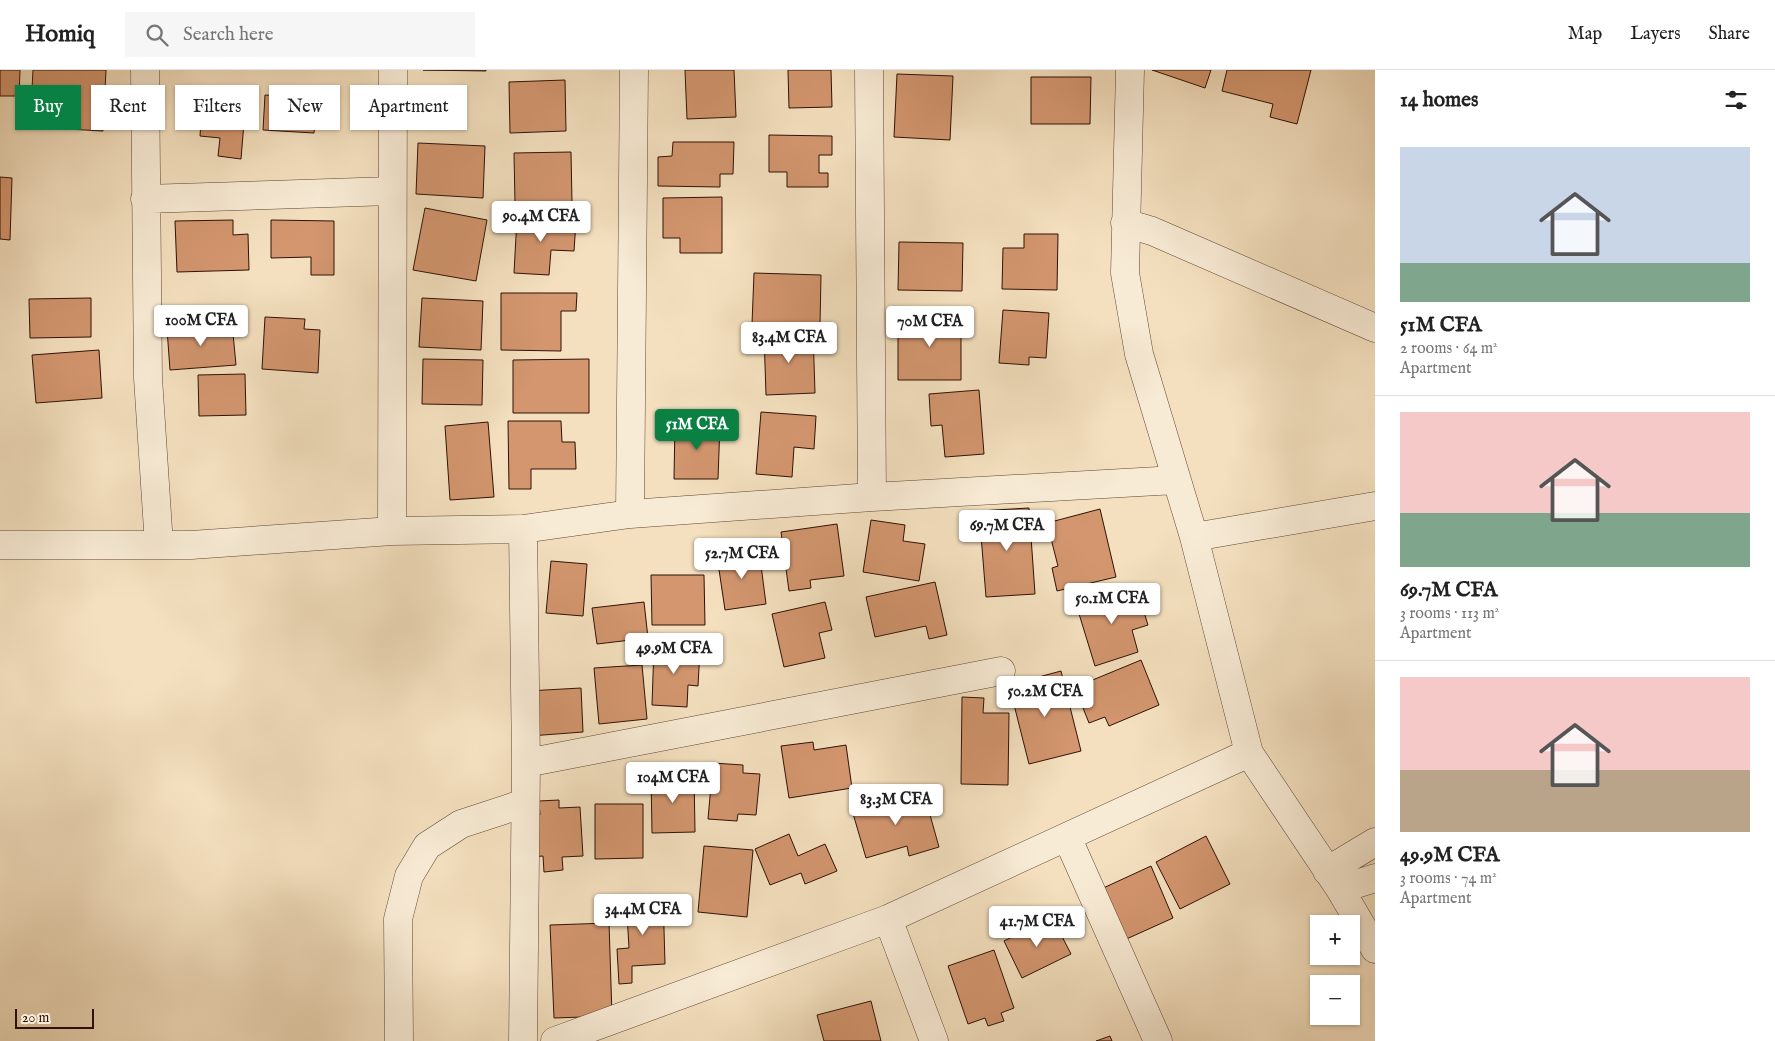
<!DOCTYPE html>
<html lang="en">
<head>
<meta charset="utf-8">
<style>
	:root { --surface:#fff; --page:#f6f6f6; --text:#222; --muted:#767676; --line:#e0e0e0; --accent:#0b8043 }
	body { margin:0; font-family:"IM FELL English",serif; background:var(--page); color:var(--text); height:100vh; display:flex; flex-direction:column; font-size:19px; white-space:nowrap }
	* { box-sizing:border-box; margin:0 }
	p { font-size:16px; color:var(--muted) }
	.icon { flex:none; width:28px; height:28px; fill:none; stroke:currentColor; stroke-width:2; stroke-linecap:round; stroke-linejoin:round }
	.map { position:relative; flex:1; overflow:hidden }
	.panel { display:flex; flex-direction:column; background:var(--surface); width:400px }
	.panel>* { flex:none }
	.guide { position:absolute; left:15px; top:15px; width:475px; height:45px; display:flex; gap:10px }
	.fabs { position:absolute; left:1310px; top:845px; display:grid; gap:10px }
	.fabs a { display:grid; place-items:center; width:50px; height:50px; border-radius:0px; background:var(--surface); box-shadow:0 1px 4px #0004; font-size:25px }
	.scale { position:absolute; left:15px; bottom:12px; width:79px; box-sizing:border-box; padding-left:5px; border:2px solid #2f1105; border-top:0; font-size:14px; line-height:18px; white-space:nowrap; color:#2f1105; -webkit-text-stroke:4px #f8ebd5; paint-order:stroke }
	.price { position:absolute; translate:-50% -42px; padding:0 11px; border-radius:5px; background:#fff; color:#222; font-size:16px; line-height:32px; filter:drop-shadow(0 1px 2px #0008) }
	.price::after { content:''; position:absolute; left:50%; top:30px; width:15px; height:11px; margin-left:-8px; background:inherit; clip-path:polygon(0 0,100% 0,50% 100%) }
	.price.current { background:var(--accent); color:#fff }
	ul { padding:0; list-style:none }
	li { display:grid; align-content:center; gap:10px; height:265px; padding:0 25px }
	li+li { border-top:1px solid var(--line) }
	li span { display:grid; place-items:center; height:155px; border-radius:0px; color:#555 }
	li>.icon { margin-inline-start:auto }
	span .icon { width:90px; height:90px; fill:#fffc; stroke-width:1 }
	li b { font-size:21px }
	h2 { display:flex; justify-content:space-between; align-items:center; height:60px; padding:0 25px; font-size:21px }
	.chip { padding:0 18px; border-radius:0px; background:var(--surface); box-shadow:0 1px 4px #0004; font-size:18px; line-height:45px }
	.chip.current { background:var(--accent); color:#fff }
	header { display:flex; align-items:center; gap:30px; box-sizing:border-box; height:70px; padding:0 25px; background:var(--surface); border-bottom:1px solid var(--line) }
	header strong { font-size:24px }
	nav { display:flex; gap:28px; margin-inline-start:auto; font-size:18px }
	.search { width:350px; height:45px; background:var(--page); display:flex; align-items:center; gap:12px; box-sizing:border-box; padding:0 18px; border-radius:0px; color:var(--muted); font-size:19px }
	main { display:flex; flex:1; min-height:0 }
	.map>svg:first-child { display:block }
</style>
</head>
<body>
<header>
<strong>Homiq</strong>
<div class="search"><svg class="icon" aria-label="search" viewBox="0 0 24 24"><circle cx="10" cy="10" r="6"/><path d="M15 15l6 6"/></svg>Search here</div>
<nav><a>Map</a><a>Layers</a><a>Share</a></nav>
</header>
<main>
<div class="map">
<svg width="1375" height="971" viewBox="0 0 1375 971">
	<rect width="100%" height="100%" fill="#f4e0bf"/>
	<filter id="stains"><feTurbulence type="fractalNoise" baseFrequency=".004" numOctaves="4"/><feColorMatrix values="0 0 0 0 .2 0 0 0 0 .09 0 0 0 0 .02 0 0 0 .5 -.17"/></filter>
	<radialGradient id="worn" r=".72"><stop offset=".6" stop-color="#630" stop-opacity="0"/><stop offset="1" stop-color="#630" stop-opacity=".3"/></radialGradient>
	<!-- building -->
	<path fill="#d3966f" stroke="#2f1105" d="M0 0H20L19 26H0Z
		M33 0H106L103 61 30 57Z
		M423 0H486V1Z
		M685 0H734L736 47 687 49Z
		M788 0H831L832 37 789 38Z
		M1152 0H1211L1205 18Z
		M1227 0H1311L1297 54 1270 47 1273 34 1222 21Z
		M897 4 953 6 950 70 894 67Z
		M1031 7H1091L1090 54H1031Z
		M565 10 566 61 510 63 509 12Z
		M203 24 246 28 241 89 218 86 220 68 200 66Z
		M265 25 316 28 314 63 263 60Z
		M769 65 832 66V85H819V103H828V117H787V102H769Z
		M673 72H734L733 104H720V117L658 116V87L672 86Z
		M418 73 485 76 483 128 416 124Z
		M571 82 572 133 515 134 514 83Z
		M0 107 12 108 10 170 0 169Z
		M722 127V183H680V168H663V128Z
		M425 138 487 150 476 211 413 200Z
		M517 148 576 151 574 181 551 180 549 205 514 203Z
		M233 150V165L248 164 249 200 177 202 175 151Z
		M271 150 334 151V205H311V187L271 188Z
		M1024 164H1058L1057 220 1002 219 1003 178H1024Z
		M899 172 963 173 962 221 898 220Z
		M754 203 821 205 820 255 752 254Z
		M501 223H577L576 241H561V281L501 280Z
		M91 228V267L30 268 29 229Z
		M422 228 483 231 481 280 419 277Z
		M918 237H949V262H961V310H898V257H919Z
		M1003 240 1049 243 1046 288 1029 287V295L999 293Z
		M265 247 305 249 304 259 320 260 318 303 262 299Z
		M232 253 236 295 170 300 167 259Z
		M813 262 815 323 766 325 764 264Z
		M99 280 102 328 36 333 32 285Z
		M423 289 483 290 482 335 422 334Z
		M589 289V343H513V290Z
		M245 304 246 345 199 346 198 305Z
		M979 320 984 384 945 387 942 355 931 356 929 324Z
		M761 342 816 346 814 379 794 377 792 407 756 404Z
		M508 351H561L562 372H575L576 399H531V419H509Z
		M488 352 494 427 450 430 445 356Z
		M675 352 720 353 718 409H674Z
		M1029 438 1035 524 986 527 979 441Z
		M1100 439 1116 507 1057 521 1052 498 1058 496 1047 453Z
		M871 450 905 455 903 471 925 474 919 511 863 502Z
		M837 454 844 506 810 510 811 518 789 521 781 462Z
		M759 480 766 534 725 540 717 486Z
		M551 491 587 494 583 546 546 543Z
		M651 505H704L705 555H652Z
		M935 512 947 565 929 569 926 556 875 567 866 527Z
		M1125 519 1128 529 1139 526 1148 555 1132 560 1138 582 1095 596 1076 534Z
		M644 532 648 568 597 574 592 538Z
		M825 532 832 560 819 563 825 588 784 597 772 544Z
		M654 577 700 579 698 616 688 615 687 637 652 635Z
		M1141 590 1159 635 1109 656 1105 647 1089 653 1083 638 1091 635 1083 614Z
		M642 595 647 649 599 654 594 598Z
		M1061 601 1081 681 1029 694 1009 615Z
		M581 618 583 662 530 666 527 621Z
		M962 627 984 628 983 643H1009L1008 715 961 714Z
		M813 672 814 680 846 675 852 718 789 728 781 676Z
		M713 693 743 695V703L760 704 756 745 738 744 737 751 708 749Z
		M694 704 695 762 652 763 651 705Z
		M923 720 939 777 909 786 907 776 866 788 852 740Z
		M559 730V738L580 737 583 786 562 787 563 800 544 802 543 786 531 787 529 746 540 745 539 731Z
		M595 734H643V788L595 789Z
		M789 764 798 786 825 774 837 801 805 814 801 803 770 815 755 779Z
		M1206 766 1230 814 1180 839 1156 792Z
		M704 776 753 780 747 847 698 842Z
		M1151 796 1173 848 1122 871 1099 820Z
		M663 825 665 894 632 896V913L619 914 617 879 629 878 626 827Z
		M1052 847 1071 884 1022 908 1004 871Z
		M609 853 612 946 554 948 550 855Z
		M994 880 1014 938 1001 943 1004 951 988 956 985 948 968 954 948 896Z
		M871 931 881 971H824L817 945Z
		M1110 966 1112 971H1096Z"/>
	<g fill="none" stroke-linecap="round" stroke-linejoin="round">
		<defs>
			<path id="minor" d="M145 0 148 308 159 475
				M869 0 872 427
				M1130 0 1125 203 1139 284 1194 467 1249 683 1340 819 1375 879
				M145 129 391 121
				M1125 153 1152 161 1375 258
				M630 444 634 0
				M523 459 526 693 523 971
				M392 461 393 0
				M1194 467 1375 436
				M0 475H191L392 461 523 459 630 444 872 427 1176 410
				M526 693 1001 601
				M1067 767 1158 971
				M1327 801 1375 772
				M1340 819 1375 808
				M888 849 934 971
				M399 971 398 849 409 806 427 776 461 754 525 733
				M555 971 888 849 1249 683"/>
		</defs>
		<!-- minor casing -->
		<use href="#minor" stroke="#604534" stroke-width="29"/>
		<!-- minor -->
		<use href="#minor" stroke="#f8ebd5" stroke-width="28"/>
	</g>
	<rect width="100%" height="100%" filter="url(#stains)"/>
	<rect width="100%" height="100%" fill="url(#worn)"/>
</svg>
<div class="fabs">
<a>+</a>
<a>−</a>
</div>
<div class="scale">20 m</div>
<b class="price" style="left:541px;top:173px">90.4M CFA</b>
<b class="price" style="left:201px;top:277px">100M CFA</b>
<b class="price" style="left:930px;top:278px">70M CFA</b>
<b class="price" style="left:789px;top:294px">83.4M CFA</b>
<b class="price current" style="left:697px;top:381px">51M CFA</b>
<b class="price" style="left:1007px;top:482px">69.7M CFA</b>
<b class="price" style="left:742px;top:510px">52.7M CFA</b>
<b class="price" style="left:1112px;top:555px">50.1M CFA</b>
<b class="price" style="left:674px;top:605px">49.9M CFA</b>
<b class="price" style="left:1045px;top:648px">50.2M CFA</b>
<b class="price" style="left:673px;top:734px">104M CFA</b>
<b class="price" style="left:896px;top:756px">83.3M CFA</b>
<b class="price" style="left:643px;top:866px">34.4M CFA</b>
<b class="price" style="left:1037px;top:878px">41.7M CFA</b>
<div class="guide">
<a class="chip current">Buy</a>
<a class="chip">Rent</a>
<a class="chip">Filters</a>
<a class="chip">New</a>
<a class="chip">Apartment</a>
</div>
</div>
<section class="panel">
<h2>14 homes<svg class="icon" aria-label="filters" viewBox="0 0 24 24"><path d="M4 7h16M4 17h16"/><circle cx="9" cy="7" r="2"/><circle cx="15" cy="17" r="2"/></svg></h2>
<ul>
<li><span style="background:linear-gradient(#c9d6e8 75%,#7fa58c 0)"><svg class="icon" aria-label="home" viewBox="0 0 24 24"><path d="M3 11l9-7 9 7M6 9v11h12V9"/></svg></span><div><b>51M CFA</b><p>2 rooms · 64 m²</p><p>Apartment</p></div></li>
<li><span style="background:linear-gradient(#f6c9c9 65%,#7fa58c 0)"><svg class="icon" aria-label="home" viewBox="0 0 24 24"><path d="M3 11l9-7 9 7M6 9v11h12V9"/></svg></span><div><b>69.7M CFA</b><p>3 rooms · 113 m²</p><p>Apartment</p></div></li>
<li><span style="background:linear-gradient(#f6c9c9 60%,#b9a48a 0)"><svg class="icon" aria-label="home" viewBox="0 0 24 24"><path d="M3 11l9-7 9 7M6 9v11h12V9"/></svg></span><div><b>49.9M CFA</b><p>3 rooms · 74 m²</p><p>Apartment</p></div></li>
</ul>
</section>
</main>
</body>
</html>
